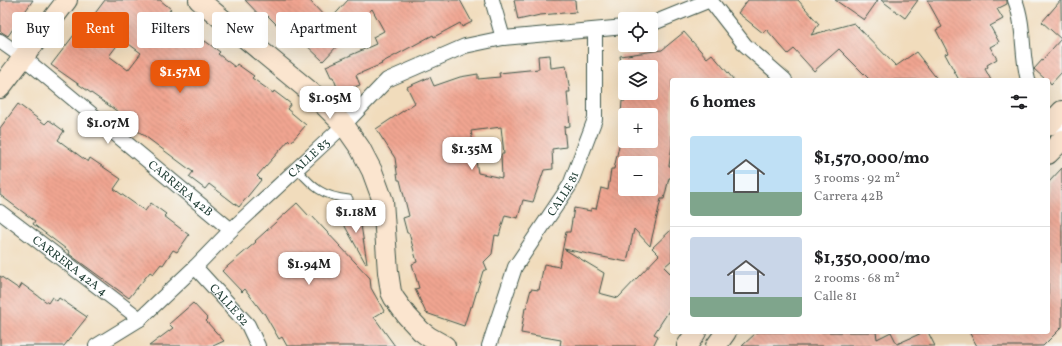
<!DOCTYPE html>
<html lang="en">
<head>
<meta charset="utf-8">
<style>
	:root { --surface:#fff; --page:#f2f2f2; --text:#202124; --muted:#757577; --line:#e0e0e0; --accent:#ea580c }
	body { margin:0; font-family:Vollkorn,serif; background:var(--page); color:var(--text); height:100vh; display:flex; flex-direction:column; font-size:15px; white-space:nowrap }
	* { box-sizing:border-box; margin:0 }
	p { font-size:13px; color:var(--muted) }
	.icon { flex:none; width:22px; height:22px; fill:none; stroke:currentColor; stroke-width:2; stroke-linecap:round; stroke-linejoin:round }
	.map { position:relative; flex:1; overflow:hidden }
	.sheet { position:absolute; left:670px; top:78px; width:380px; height:256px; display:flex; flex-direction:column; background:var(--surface); border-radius:4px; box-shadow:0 4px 16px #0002 }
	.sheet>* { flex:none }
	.top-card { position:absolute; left:12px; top:12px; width:380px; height:36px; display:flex; gap:8px }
	.tools { position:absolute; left:618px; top:12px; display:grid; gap:8px }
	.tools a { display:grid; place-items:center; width:40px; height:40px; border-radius:4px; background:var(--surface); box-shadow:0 4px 16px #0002; font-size:20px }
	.price { position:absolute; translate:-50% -34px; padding:0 9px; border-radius:8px; background:#fff; color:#222; font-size:13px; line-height:26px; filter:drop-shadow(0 1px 2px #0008) }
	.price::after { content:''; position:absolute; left:50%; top:24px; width:12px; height:9px; margin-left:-6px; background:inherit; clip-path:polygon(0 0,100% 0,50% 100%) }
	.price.on { background:var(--accent); color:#fff }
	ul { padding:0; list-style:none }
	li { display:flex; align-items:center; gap:12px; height:100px; padding:0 20px }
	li+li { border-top:1px solid var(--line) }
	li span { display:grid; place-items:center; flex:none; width:112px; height:80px; border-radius:4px; color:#555 }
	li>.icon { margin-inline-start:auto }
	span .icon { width:48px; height:48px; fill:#fffc; stroke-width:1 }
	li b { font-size:17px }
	h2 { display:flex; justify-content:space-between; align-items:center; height:48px; padding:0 20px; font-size:17px }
	.chip { padding:0 14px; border-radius:4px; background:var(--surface); box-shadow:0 4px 16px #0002; font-size:14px; line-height:36px }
	.chip.on { background:var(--accent); color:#fff }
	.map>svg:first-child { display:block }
</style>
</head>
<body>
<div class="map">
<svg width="1062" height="346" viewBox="0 0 1062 346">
	<defs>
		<pattern id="building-back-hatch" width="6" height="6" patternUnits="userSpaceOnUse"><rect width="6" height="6" fill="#f1a591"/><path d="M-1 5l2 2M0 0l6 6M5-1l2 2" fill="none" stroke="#c38877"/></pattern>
	</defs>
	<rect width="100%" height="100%" fill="#f6f6f2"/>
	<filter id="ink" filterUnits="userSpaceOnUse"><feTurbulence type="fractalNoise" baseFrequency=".025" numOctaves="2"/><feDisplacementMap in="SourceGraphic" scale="8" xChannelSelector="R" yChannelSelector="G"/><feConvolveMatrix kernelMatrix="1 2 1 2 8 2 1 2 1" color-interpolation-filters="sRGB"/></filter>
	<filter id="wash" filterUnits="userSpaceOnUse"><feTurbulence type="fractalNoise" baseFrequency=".012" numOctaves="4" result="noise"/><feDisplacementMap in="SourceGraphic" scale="16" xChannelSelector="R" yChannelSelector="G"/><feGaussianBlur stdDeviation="0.9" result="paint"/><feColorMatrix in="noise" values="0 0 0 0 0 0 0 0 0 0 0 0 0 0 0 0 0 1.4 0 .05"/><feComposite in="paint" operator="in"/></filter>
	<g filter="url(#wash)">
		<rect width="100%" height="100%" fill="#f1dcbc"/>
		<g id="blocks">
			<!-- building -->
			<path fill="url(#building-back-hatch)" fill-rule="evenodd" d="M0 0H33L8 36 0 31Z
				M105 0H160L171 9 167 14 185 28 184 30 203 44 205 41 220 52 218 54 235 67 237 64 254 76 252 78 273 93 274 91 291 104 287 109 306 125 291 142 289 140 257 176 261 180 239 207 209 184 205 189 189 177 193 172 134 128 135 127 119 115 121 114 51 65 90 14 93 16ZM122 39 141 53 128 70 109 56Z
				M245 0H309L329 21 348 0H460L472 22 462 27 460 23 434 37 433 35 381 63 382 64 356 75 360 85 339 92 333 77H331L326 66 376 44 373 37 384 31 372 9 323 61 302 41 299 43 286 29 284 32 268 16 264 20Z
				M514 0H575L576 12 540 15 518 20Z
				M748 0H798L819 24 811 35 854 23 896 66 916 52 938 80H870L839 49 814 71 794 49 788 54 766 29 763 33 738 13Z
				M835 0H878L864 20Z
				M881 0H918L905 18Z
				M927 0H1007V4L997 9 1003 19 990 26 999 42 990 47 997 59 987 65 988 67 985 69 991 80H959L945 54 948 53 936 30 942 27Z
				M1061 0 1062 72 1051 84 1048 80H1046L1034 69 1061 39 1042 22Z
				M684 32 707 58 712 54 734 80H672V146L669 166H672V178H669L664 199H661L650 246 634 229 627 262 564 249 604 273 599 293 618 298 659 255 652 248 672 229V260L664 267 672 275V306L654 334 658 336 653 346H560L561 340 521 333 525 308H526L531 289 539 290 544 264 559 267 566 232H570L574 208 591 211V208L596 209 601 188 608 190 611 169H614L620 141H651V115H621L622 101H625L624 93H651V67H622L620 56 662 50ZM625 163H651V189H625Z
				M550 55 551 68 566 66 570 92H567L570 126 564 127 566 147 552 149 553 169 544 170 533 202 523 200 518 218 505 215 499 236 495 235 492 254 484 262 487 269 483 271 472 307H470L464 326 426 313 415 289 419 288 412 264 417 262 409 233H407L403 218 409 216 400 180H398L395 158 376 129 415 103 407 87 430 77 434 86 460 77 478 74V79L500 77 499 73 539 69 538 56ZM501 127 504 154H501L502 178 478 173 471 131Z
				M18 104 45 124 49 120 64 131 58 140 88 162 90 158 121 179 114 189 145 211 151 203 166 214 164 216 189 235 177 252 173 250 163 265 161 264 153 274 150 272 129 298 69 254 70 252 33 224 35 221 0 195V128Z
				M1062 168V327L1043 346H977L969 332H1048V183Z
				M297 203 309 216 311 215 370 278 371 288 384 311 374 317 395 346H287L282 337 279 339 264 313H263L245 289 242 292 222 271 256 242 255 241Z
				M355 214 361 225 367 263 366 264 342 221Z
				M0 276 19 289 22 284 48 303 52 297 57 301 59 298 87 317 64 346H0Z
				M193 303 208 319 206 321 224 341 213 346H149L173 328 169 324Z
				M757 332H876L877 339 891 332 897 344 924 332H928L935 346H742Z"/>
		</g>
	</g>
	<g filter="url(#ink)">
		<use href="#blocks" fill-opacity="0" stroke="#3e5548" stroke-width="1"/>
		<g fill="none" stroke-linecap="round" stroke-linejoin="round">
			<defs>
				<path id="lane" d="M297 169C314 188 322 196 349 199"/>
				<g id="street">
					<path d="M492 0 503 38"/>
					<path d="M710 0 745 45 785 80"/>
					<path d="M1015 0C1025 25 1021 54 1028 80"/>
					<path d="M651 24 710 0"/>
					<path id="s1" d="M0 41 24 58 231 230"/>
					<path d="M1048 115 1053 121 1062 129"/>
					<path id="s2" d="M0 212 140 319"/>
					<path id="s3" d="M195 267 248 325 258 346"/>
					<path id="s4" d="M96 346 140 319 195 267 231 230 344 125 387 80 465 46 503 38 625 27"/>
					<path id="s5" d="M489 346 515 267 570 185 595 119V30"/>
				</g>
				<path id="secondary" d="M199 0 313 94 344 125 360 148 372 171 383 201 388 272 391 292 394 298 407 316 421 331 429 337 445 346
					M0 88 67 0
					M1048 126 1062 111
					M1048 154 1062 140
					M687 346 696 332
					M716 346 726 332"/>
			</defs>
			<!-- lane casing -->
			<use href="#lane" stroke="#3e5548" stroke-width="9"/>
			<!-- street casing -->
			<use href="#street" stroke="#3e5548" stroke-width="16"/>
			<!-- secondary casing -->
			<use href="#secondary" stroke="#3e5548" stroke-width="22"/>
			<!-- lane -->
			<use href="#lane" stroke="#fff" stroke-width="7"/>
			<!-- street -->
			<use href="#street" stroke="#fff" stroke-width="14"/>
			<!-- secondary -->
			<use href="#secondary" stroke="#fbe5cf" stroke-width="20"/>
		</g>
	</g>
	<g text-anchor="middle" stroke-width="4" stroke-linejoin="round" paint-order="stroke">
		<!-- street labels -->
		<g font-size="12" fill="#1f3d34" stroke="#f6f6f2">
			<text dy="4" stroke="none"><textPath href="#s4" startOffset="285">CALLE 83</textPath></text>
			<text dy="4" stroke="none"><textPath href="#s1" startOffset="233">CARRERA 42B</textPath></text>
			<text dy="4" stroke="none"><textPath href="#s5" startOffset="171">CALLE 81</textPath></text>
			<text dy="4" stroke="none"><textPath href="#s2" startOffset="88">CARRERA 42A 4</textPath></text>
			<text dy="4" stroke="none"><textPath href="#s3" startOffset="51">CALLE 82</textPath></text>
		</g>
	</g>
</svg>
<div class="tools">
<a><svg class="icon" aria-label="locate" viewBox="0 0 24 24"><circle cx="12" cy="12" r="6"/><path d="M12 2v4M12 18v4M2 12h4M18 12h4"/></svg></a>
<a><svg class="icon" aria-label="layers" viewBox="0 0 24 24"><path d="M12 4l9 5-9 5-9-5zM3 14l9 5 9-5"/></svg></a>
<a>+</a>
<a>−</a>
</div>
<b class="price on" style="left:180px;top:94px">$1.57M</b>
<b class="price" style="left:330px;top:120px">$1.05M</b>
<b class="price" style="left:108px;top:145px">$1.07M</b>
<b class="price" style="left:472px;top:171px">$1.35M</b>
<b class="price" style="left:356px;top:234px">$1.18M</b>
<b class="price" style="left:309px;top:286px">$1.94M</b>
<div class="top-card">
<a class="chip">Buy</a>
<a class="chip on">Rent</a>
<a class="chip">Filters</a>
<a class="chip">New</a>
<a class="chip">Apartment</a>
</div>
<section class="sheet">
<h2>6 homes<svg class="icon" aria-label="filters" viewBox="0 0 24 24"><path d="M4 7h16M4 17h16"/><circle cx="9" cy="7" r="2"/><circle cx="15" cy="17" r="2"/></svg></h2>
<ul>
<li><span style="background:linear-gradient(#bfe0f5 70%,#7fa58c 0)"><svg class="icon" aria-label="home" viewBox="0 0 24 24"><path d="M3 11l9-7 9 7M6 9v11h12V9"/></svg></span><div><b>$1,570,000/mo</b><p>3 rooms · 92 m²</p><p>Carrera 42B</p></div></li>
<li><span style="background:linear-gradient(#c9d6e8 75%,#7fa58c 0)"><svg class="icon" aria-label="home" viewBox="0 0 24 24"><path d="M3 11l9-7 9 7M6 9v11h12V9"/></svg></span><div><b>$1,350,000/mo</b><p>2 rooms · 68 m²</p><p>Calle 81</p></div></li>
</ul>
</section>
</div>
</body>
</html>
